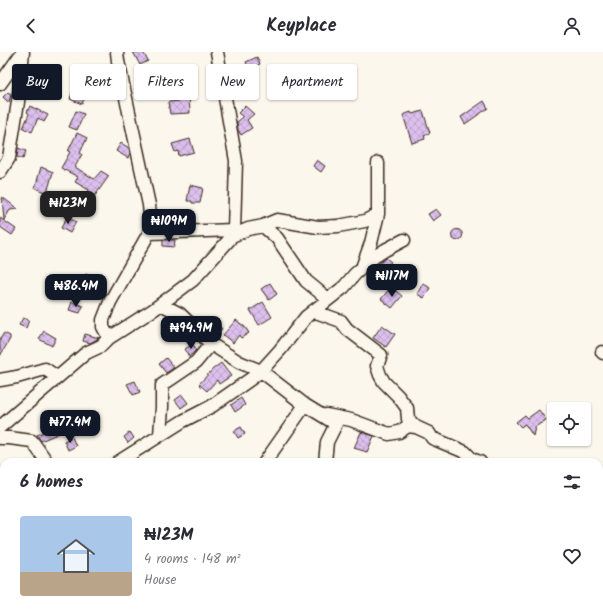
<!DOCTYPE html>
<html lang="en">
<head>
<meta charset="utf-8">
<style>
	:root { --surface:#fff; --page:#f7f7f7; --text:#2b2b33; --muted:#7c7c81; --line:#e1e1e2; --accent:#111827 }
	body { margin:0; font-family:Kalam,sans-serif; background:var(--page); color:var(--text); height:100vh; display:flex; flex-direction:column; font-size:15px; white-space:nowrap }
	* { box-sizing:border-box; margin:0 }
	p { font-size:13px; color:var(--muted) }
	.icon { flex:none; width:22px; height:22px; fill:none; stroke:currentColor; stroke-width:2; stroke-linecap:round; stroke-linejoin:round }
	.map { position:relative; flex:1; overflow:hidden }
	.side { position:absolute; left:0px; top:406px; width:603px; height:156px; display:flex; flex-direction:column; background:var(--surface); border-radius:12px 12px 0 0; box-shadow:0 1px 3px #0004 }
	.side>* { flex:none }
	.guide { position:absolute; left:12px; top:12px; width:400px; height:36px; display:flex; gap:8px }
	.tools { position:absolute; left:547px; top:350px; display:grid; gap:8px }
	.tools a { display:grid; place-items:center; width:44px; height:44px; border-radius:4px; background:var(--surface); box-shadow:0 1px 3px #0004; font-size:20px }
	.price { position:absolute; translate:-50% -34px; padding:0 9px; border-radius:8px; background:var(--accent); color:#fff; font-size:13px; line-height:26px; filter:drop-shadow(0 1px 2px #0008) }
	.price::after { content:''; position:absolute; left:50%; top:24px; width:12px; height:9px; margin-left:-6px; background:inherit; clip-path:polygon(0 0,100% 0,50% 100%) }
	.price.selected { background:#222; color:#fff }
	ul { padding:0; list-style:none }
	li { display:flex; align-items:center; gap:12px; height:100px; padding:0 20px }
	li+li { border-top:1px solid var(--line) }
	li span { display:grid; place-items:center; flex:none; width:112px; height:80px; border-radius:4px; color:#555 }
	li>.icon { margin-inline-start:auto }
	span .icon { width:48px; height:48px; fill:#fffc; stroke-width:1 }
	li b { font-size:17px }
	h2 { display:flex; justify-content:space-between; align-items:center; height:48px; padding:0 20px; font-size:17px }
	.pill { padding:0 14px; border-radius:4px; background:var(--surface); box-shadow:0 1px 3px #0004; font-size:14px; line-height:36px }
	.pill.selected { background:var(--accent); color:#fff }
	header { display:flex; justify-content:space-between; align-items:center; height:52px; padding:0 20px; background:var(--surface); font-size:18px; font-weight:700 }
	.map>svg:first-child { display:block }
</style>
</head>
<body>
<header><svg class="icon" aria-label="back" viewBox="0 0 24 24"><path d="M15 5l-7 7 7 7"/></svg>Keyplace<svg class="icon" aria-label="person" viewBox="0 0 24 24"><circle cx="12" cy="8" r="4"/><path d="M4 21q1-7 8-7t8 7"/></svg></header>
<div class="map">
<svg width="603" height="562" viewBox="0 0 603 562">
	<defs>
		<pattern id="building-cross-hatch" width="8" height="8" patternUnits="userSpaceOnUse"><rect width="8" height="8" fill="#dbbfed"/><path d="M0 0l8 8M0 8l8-8" fill="none" stroke="#bda4cb"/></pattern>
	</defs>
	<rect width="100%" height="100%" fill="#fbf7ec"/>
	<filter id="ink" filterUnits="userSpaceOnUse"><feTurbulence type="fractalNoise" baseFrequency=".025" numOctaves="2"/><feDisplacementMap in="SourceGraphic" scale="8" xChannelSelector="R" yChannelSelector="G"/><feConvolveMatrix kernelMatrix="1 2 1 2 8 2 1 2 1" color-interpolation-filters="sRGB"/></filter>
	<g filter="url(#ink)">
		<!-- building -->
		<path fill="url(#building-cross-hatch)" stroke="#3b2a1e" d="M133 0H143L148 9 140 13Z
			M257 5 260 12 249 17 246 10Z
			M59 16 61 17 51 37 55 38 51 47 36 39 39 31 44 33Z
			M81 24 91 27 82 52 70 47 73 38 77 40Z
			M302 31 305 39 295 44 291 36Z
			M8 40 11 42 9 51 3 45Z
			M189 42 190 61 170 62 168 50 181 49 180 43Z
			M484 49 488 56 465 72 461 65Z
			M30 54 48 63 44 70 38 66 32 80 23 76 29 62 27 60Z
			M245 54 254 62 247 68 252 76 241 83 238 78 237 70 243 65 238 61Z
			M76 59 84 62 77 78 69 75Z
			M423 59 430 81 424 83 425 87 412 91 403 63 411 60 412 62Z
			M77 81 87 86 80 101 82 102 75 115 94 127 101 119 109 124 94 145 88 140 89 138 75 130 78 125 61 116 70 100 68 99Z
			M190 87 194 100 179 104 178 99 175 100 172 92Z
			M121 91 129 96 130 101 128 106 116 99Z
			M18 96 26 99 23 107 17 105Z
			M317 108 325 114 321 120 313 114Z
			M41 115 53 120 47 141 35 136Z
			M190 133 203 136 200 151H192V149H187Z
			M2 145 18 157 10 158 4 168Z
			M436 157 441 163 433 169 428 162Z
			M67 165 76 170 70 181 61 176Z
			M0 166 16 177 12 183 0 175Z
			M451.5 183a5.5 5.5 0 1 1 11 0a5.5 5.5 0 1 1-11 0Z
			M163 188H175L174 195 163 194Z
			M386 206 391 210 382 219 376 214Z
			M86 222 98 228 92 239 80 232Z
			M270 231 277 242 269 248 261 237Z
			M423 231 430 236 424 246 417 242Z
			M391 235 402 244 392 256 381 247Z
			M72 250 83 254 80 261 69 258Z
			M263 250 272 265 259 273 250 258Z
			M23 266 29 268 26 276 19 273Z
			M214 267 222 277 215 282 207 273Z
			M236 268 245 275 249 281 241 286 239 283 233 291 223 283Z
			M382 273 395 282 386 295 373 286Z
			M44 279 56 286 52 294 39 287Z
			M4 281 10 284V287L0 304V287Z
			M85 282 99 286 90 291 83 289Z
			M193 292 196 298 189 305 185 297Z
			M166 306 174 316 166 321 159 312Z
			M221 311 231 324 219 332 217 328 207 339 199 332 213 317Z
			M135 329 140 340 133 343 127 332Z
			M182 343 188 351 181 356 175 348Z
			M241 346 245 353 235 360 231 353Z
			M539 358 546 368 535 375 533 384 525 372 521 375 516 370 525 363 528 366Z
			M61 372 64 379 41 389 37 383Z
			M241 375 245 382 238 386 234 379Z
			M130 380 134 386 128 391 124 385Z
			M361 380 374 384 367 400 354 396Z
			M72 385 76 394 68 398 64 389Z"/>
		<g fill="none" stroke-linecap="round" stroke-linejoin="round">
			<defs>
				<path id="minor" d="M0 32 22 1
					M0 120 9 106 18 50 23 0
					M263 174 277 186 306 229 328 247
					M149 181 234 178
					M232 184 248 177 263 174 277 168 318 175 338 174 365 169 378 162
					M363 213 371 191 378 162V111
					M161 252 180 262 211 292 239 310 261 319 305 353 336 372 327 390 325 410
					M313 259 341 269 347 277 381 303 377 314 380 323 384 330 398 344 407 356 408 367 416 375
					M109 286 103 275V268L110 250 149 181 151 173 149 153 118 9 117 0
					M602 300 603 301
					M0 328 17 325 45 317 57 325
					M326 363 351 368 389 382 399 380 408 374 416 375 429 381 432 386 465 400 472 407 480 410
					M0 375 86 301 101 294 109 286 153 258 193 228 229 188 234 179 236 109 217 0
					M160 383 162 355V333L196 310 211 292
					M0 386H9L32 389 47 410
					M118 410 183 369 212 354 252 326 261 319 280 298 306 265 344 235 355 222 374 205 385 198 404 188
					M265 410 305 353
					M0 474 4 475
					M0 505 4 500
					M198 558V562
					M318 558 321 562
					M92 562 93 558
					M419 562 425 558"/>
				<path id="major" d="M599 554 603 553
					M532 562 564 558"/>
			</defs>
			<!-- minor casing -->
			<use href="#minor" stroke="#3b2a1e" stroke-width="15"/>
			<!-- major casing -->
			<use href="#major" stroke="#3b2a1e" stroke-width="18"/>
			<!-- minor -->
			<use href="#minor" stroke="#fbf7ec" stroke-width="12"/>
			<!-- major -->
			<use href="#major" stroke="#fcde96" stroke-width="15"/>
		</g>
	</g>
</svg>
<div class="tools">
<a><svg class="icon" aria-label="locate" viewBox="0 0 24 24"><circle cx="12" cy="12" r="6"/><path d="M12 2v4M12 18v4M2 12h4M18 12h4"/></svg></a>
</div>
<b class="price selected" style="left:68px;top:173px">₦123M</b>
<b class="price" style="left:169px;top:191px">₦109M</b>
<b class="price" style="left:392px;top:246px">₦117M</b>
<b class="price" style="left:76px;top:256px">₦86.4M</b>
<b class="price" style="left:191px;top:298px">₦94.9M</b>
<b class="price" style="left:70px;top:392px">₦77.4M</b>
<div class="guide">
<a class="pill selected">Buy</a>
<a class="pill">Rent</a>
<a class="pill">Filters</a>
<a class="pill">New</a>
<a class="pill">Apartment</a>
</div>
<section class="side">
<h2>6 homes<svg class="icon" aria-label="filters" viewBox="0 0 24 24"><path d="M4 7h16M4 17h16"/><circle cx="9" cy="7" r="2"/><circle cx="15" cy="17" r="2"/></svg></h2>
<ul>
<li><span style="background:linear-gradient(#a9c7e8 70%,#b9a48a 0)"><svg class="icon" aria-label="home" viewBox="0 0 24 24"><path d="M3 11l9-7 9 7M6 9v11h12V9"/></svg></span><div><b>₦123M</b><p>4 rooms · 148 m²</p><p>House</p></div><svg class="icon" aria-label="heart" viewBox="0 0 24 24"><path d="M12 20l-8-8c-3-5 5-10 8-4 3-6 11-1 8 4z"/></svg></li>
</ul>
</section>
</div>
</body>
</html>
